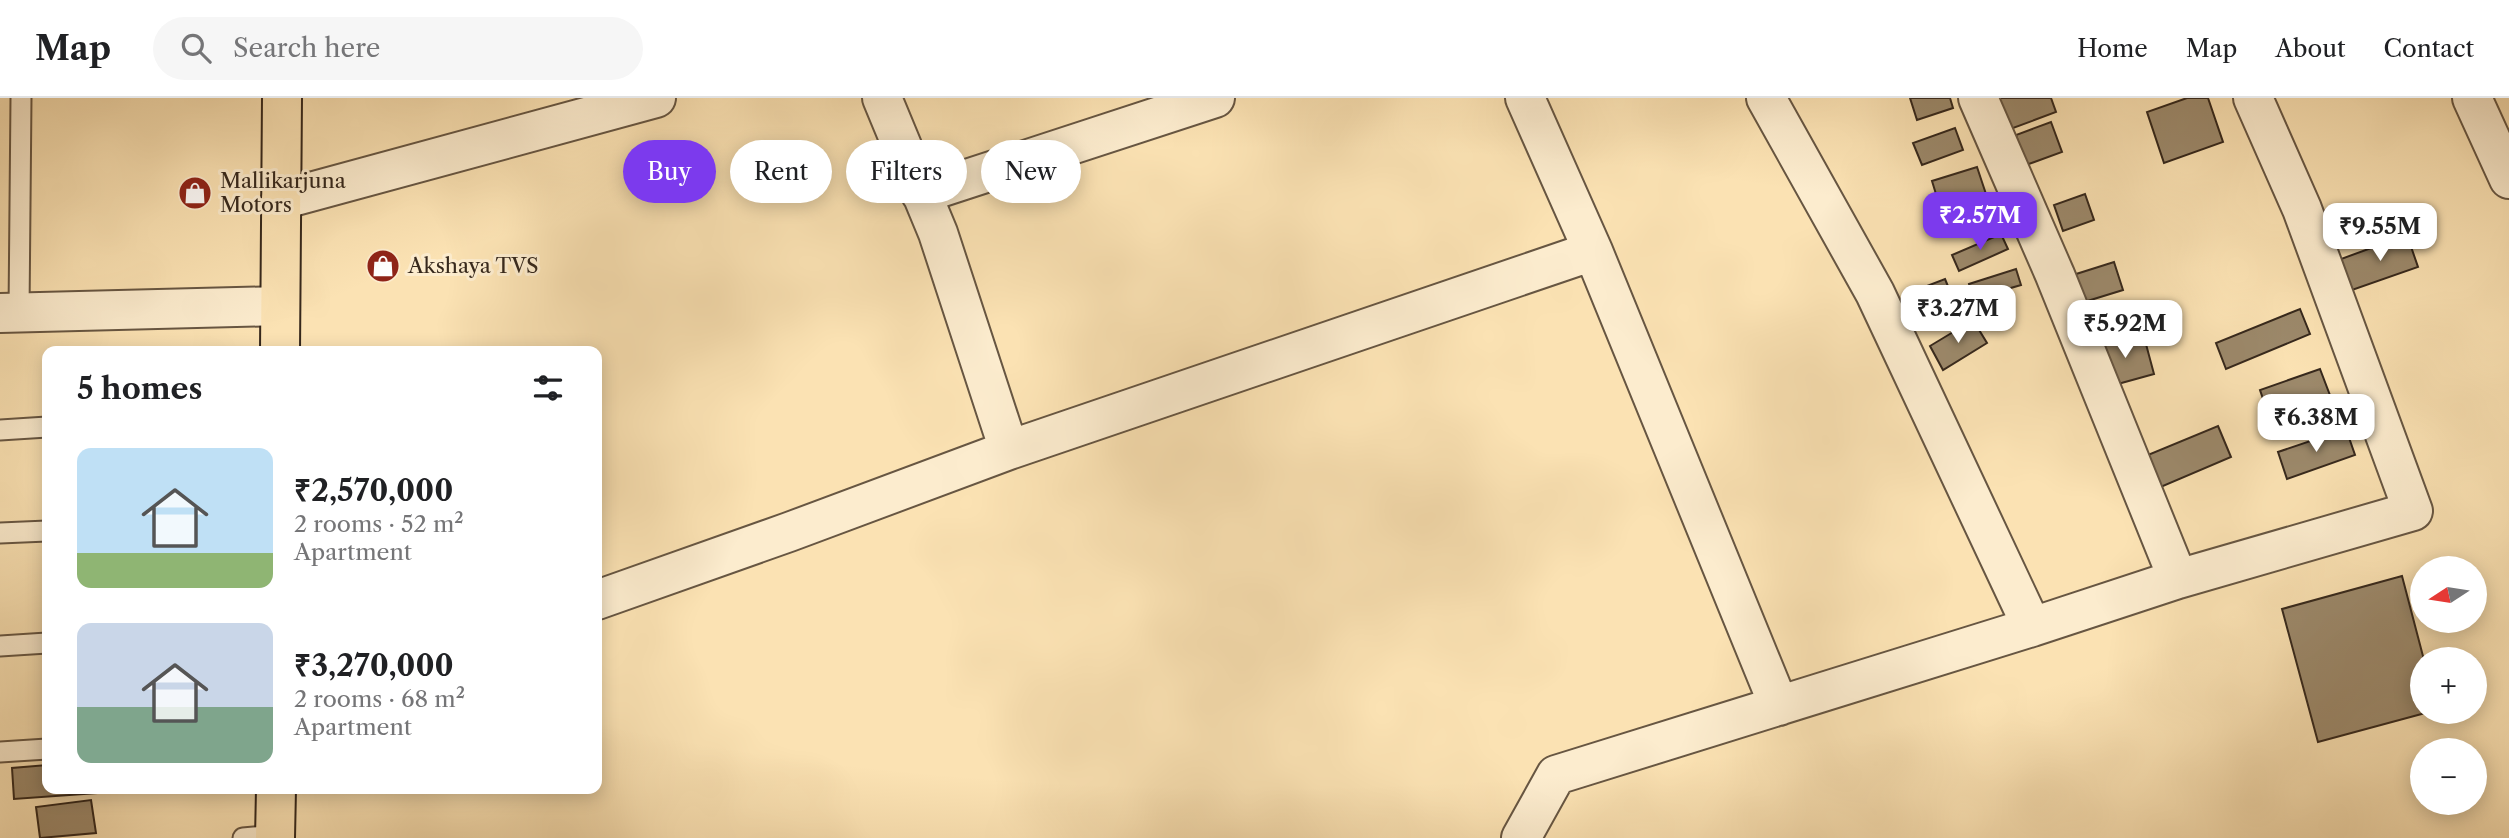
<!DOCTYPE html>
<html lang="en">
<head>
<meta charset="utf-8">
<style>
	:root { --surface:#fff; --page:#f6f6f6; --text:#202124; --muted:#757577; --line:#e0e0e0; --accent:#7c3aed }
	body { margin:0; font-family:"Libre Caslon Text",serif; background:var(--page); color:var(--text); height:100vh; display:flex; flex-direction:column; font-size:26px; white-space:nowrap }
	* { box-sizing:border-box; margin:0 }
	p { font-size:23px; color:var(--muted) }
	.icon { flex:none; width:38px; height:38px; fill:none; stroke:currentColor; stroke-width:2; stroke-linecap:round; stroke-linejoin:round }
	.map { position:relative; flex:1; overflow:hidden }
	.details { position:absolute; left:42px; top:248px; width:560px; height:448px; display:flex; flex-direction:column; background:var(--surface); border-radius:14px; box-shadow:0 4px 18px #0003 }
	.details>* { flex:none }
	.hud { position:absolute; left:623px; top:42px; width:665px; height:63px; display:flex; gap:14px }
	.needle { width:46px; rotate:258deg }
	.tools { position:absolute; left:2410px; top:458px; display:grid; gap:14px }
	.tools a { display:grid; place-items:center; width:77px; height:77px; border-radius:50%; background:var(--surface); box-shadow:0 4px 18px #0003; font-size:35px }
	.price { position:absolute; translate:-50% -60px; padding:0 16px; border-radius:14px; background:#fff; color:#222; font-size:23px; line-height:46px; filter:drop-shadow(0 2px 4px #0008) }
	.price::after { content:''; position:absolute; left:50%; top:42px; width:21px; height:16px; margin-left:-10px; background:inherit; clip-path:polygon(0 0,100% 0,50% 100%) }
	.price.selected { background:var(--accent); color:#fff }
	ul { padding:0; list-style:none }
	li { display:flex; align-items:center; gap:21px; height:175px; padding:0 35px }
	li span { display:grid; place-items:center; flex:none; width:196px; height:140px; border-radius:14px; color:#555 }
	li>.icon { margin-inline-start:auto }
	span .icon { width:84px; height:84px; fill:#fffc; stroke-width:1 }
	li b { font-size:30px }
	h2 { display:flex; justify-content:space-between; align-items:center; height:84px; padding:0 35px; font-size:30px }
	.chip { padding:0 24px; border-radius:32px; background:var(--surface); box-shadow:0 4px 18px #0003; font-size:24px; line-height:63px }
	.chip.selected { background:var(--accent); color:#fff }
	header { display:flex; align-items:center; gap:42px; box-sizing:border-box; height:98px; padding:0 35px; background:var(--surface); border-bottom:2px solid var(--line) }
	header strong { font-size:33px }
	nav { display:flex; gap:38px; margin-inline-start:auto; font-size:24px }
	.search { width:490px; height:63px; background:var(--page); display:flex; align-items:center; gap:18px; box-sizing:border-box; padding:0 24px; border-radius:38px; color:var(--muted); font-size:26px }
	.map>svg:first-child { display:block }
</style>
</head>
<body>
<header>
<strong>Map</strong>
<div class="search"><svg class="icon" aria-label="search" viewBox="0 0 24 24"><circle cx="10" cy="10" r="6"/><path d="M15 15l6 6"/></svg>Search here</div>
<nav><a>Home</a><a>Map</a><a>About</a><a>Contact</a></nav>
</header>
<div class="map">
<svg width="2509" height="740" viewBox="0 0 2509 740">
	<rect width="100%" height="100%" fill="#fbe2b3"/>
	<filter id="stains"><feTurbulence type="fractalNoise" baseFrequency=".00286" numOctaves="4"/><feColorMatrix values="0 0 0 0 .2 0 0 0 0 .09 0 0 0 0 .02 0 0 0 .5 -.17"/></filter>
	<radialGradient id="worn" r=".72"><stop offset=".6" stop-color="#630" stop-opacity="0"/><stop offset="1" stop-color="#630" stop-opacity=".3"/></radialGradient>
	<!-- building -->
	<path fill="#9c896b" stroke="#36281c" stroke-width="2" d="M1910 0H1950L1953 10 1917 22Z
		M1994 0H2051L2056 14 2005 33Z
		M2187 0H2208L2223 44 2164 65 2147 14Z
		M2051 24 2062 54 2026 67 2016 37Z
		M1955 30 1963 52 1922 67 1913 45Z
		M1977 69 1989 105 1943 119 1932 83Z
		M2085 96 2094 122 2063 133 2054 107Z
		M2001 136 2008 151 1959 173 1952 157Z
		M2407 137 2418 169 2352 192 2341 161Z
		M2114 164 2123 192 2081 205 2073 177Z
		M2016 171 2021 187 1973 201 1969 186Z
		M1945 181 1956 208 1917 223 1906 196Z
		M2300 211 2310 236 2226 271 2216 245Z
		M1973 222 1987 245 1943 272 1930 248Z
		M2143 235 2154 276 2107 289 2096 248Z
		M2320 271 2331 300 2270 321 2260 292Z
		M2218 328 2231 359 2156 391 2143 359Z
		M2346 331 2355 357 2287 381 2278 354Z
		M2402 478 2424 562H2422V614H2429L2318 644 2282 511Z
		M47 667V691H111V694L14 701 12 670Z
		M91 702 96 735 40 740 36 709Z"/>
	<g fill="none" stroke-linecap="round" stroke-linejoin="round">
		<defs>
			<path id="service" d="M19 214 21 0
				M0 332 47 329
				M0 435 47 433
				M0 548 47 545
				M0 654 47 651
				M243 740 275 737"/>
			<path id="minor" d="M882 0 938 135 1009 352
				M1525 0 1593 153
				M1766 0 1875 195 2032 529 2178 481
				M1978 0 2055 177 2178 481 2413 413 2302 111 2253 0
				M2472 0 2509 81
				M921 96 1215 0
				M281 102 656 0
				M0 215 280 208
				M597 502 789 434 1009 352 1593 153 1779 608
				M1521 740 1556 677 2032 529"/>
			<path id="primary" d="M280 254 282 0
				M275 740 276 691"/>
		</defs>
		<!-- service casing -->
		<use href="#service" stroke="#675642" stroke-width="23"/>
		<!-- minor casing -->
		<use href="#minor" stroke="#675642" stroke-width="42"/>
		<!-- primary casing -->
		<use href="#primary" stroke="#36281c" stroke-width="42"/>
		<!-- service -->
		<use href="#service" stroke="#fcecce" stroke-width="19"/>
		<!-- minor -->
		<use href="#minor" stroke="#fcecce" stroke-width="38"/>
		<!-- primary -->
		<use href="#primary" stroke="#fbe2b3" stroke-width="38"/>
	</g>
	<!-- icons -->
	<defs>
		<symbol id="shop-disc" viewBox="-11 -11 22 22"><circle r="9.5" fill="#8f2418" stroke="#fcecce"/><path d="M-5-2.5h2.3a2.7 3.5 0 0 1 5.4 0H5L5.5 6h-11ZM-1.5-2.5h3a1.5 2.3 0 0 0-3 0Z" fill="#fff"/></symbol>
	</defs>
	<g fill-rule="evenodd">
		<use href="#shop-disc" x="176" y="76" width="38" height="38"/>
		<use href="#shop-disc" x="364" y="149" width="38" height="38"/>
	</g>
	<g text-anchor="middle" stroke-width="6" stroke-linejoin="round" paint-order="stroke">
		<!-- poi labels -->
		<g font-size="21" fill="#36281c" stroke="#fcecce" text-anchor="start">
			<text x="220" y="90">Mallikarjuna<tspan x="220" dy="24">Motors</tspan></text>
			<text x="408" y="175">Akshaya TVS</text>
		</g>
	</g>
	<rect width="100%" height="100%" filter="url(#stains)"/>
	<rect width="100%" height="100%" fill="url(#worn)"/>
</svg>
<div class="tools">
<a><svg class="needle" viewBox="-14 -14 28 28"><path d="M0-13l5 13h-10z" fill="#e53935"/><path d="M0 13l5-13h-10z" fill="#757577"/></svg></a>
<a>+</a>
<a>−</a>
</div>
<b class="price selected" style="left:1980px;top:154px">₹2.57M</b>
<b class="price" style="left:2380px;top:165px">₹9.55M</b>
<b class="price" style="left:1958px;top:247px">₹3.27M</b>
<b class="price" style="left:2125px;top:262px">₹5.92M</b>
<b class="price" style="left:2316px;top:356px">₹6.38M</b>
<div class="hud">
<a class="chip selected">Buy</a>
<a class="chip">Rent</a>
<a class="chip">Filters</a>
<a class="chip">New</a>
</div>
<section class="details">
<h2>5 homes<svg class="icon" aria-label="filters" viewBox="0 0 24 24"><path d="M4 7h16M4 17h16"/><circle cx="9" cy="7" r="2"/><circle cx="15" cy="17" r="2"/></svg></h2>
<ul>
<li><span style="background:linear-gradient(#bfe0f5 75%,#8fb573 0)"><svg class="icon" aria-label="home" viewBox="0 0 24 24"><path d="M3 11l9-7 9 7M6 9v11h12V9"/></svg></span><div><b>₹2,570,000</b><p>2 rooms · 52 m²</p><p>Apartment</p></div></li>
<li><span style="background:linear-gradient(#c9d6e8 60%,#7fa58c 0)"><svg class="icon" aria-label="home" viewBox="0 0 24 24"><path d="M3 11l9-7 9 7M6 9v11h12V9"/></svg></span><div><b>₹3,270,000</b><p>2 rooms · 68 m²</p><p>Apartment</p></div></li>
</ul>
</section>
</div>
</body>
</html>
